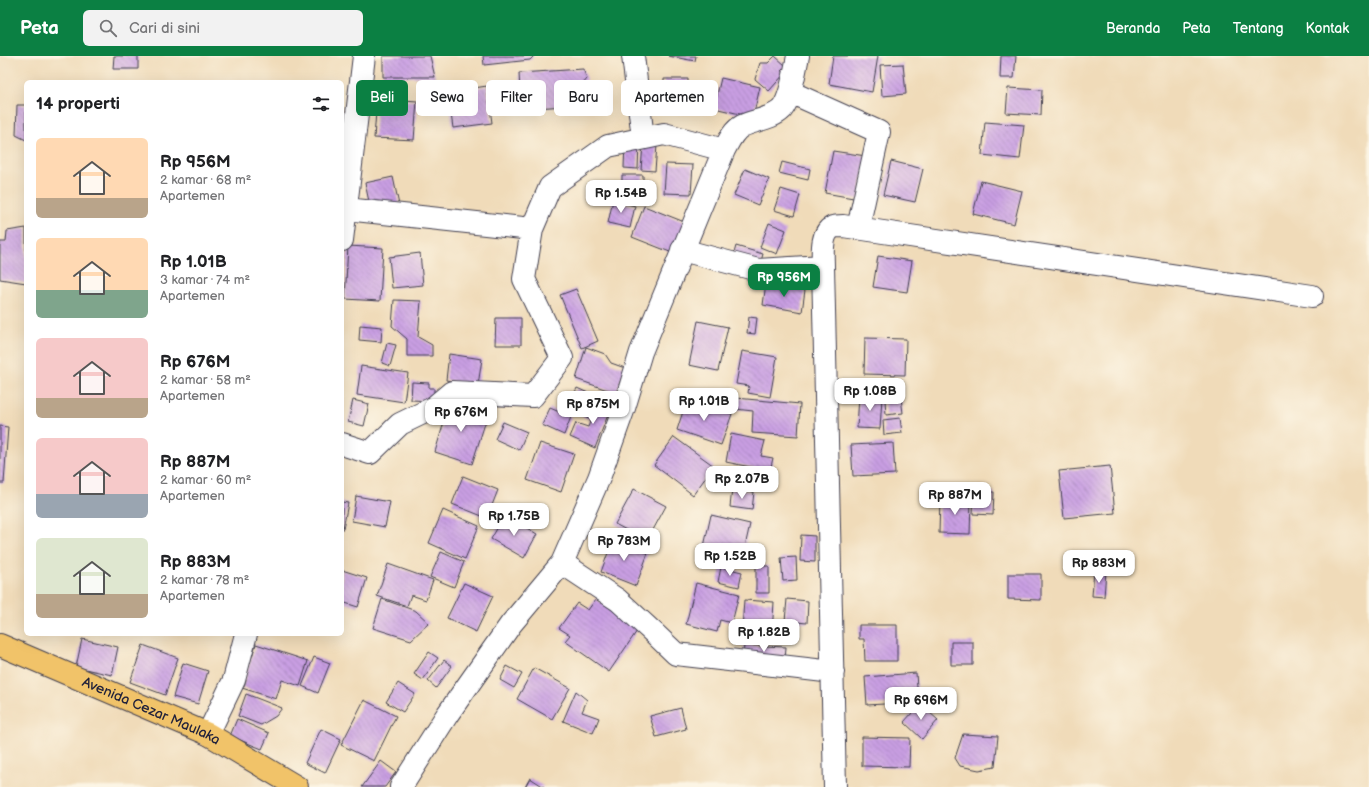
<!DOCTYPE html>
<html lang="id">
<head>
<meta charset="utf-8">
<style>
	:root { --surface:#fff; --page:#f2f2f2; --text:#202124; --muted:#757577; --accent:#0b8043 }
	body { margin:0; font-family:"Balsamiq Sans",sans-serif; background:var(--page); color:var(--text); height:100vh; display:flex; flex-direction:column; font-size:15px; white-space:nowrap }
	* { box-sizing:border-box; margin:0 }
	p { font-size:13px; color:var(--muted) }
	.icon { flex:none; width:22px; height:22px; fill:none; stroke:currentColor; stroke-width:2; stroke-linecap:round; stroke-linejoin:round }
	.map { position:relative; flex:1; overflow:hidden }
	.side { position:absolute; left:24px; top:24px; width:320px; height:556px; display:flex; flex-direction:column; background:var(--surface); border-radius:6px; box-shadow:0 4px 16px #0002 }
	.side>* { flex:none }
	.banner { position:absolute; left:356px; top:24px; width:380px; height:36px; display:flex; gap:8px }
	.price { position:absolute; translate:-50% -34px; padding:0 9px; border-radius:8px; background:#fff; color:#222; font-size:13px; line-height:26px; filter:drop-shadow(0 1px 2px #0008) }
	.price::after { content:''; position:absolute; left:50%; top:24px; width:12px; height:9px; margin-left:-6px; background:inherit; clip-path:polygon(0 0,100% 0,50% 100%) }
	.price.on { background:var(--accent); color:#fff }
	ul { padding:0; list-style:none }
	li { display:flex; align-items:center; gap:12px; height:100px; padding:0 12px }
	li span { display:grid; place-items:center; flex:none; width:112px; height:80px; border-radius:6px; color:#555 }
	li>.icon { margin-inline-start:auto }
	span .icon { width:48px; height:48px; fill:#fffc; stroke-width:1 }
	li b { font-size:17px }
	h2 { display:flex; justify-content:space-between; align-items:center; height:48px; padding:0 12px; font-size:17px }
	.pill { padding:0 14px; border-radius:6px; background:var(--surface); box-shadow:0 4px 16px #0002; font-size:14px; line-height:36px }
	.pill.on { background:var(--accent); color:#fff }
	header { display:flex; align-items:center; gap:24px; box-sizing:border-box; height:56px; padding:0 20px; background:var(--accent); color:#fff }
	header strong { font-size:19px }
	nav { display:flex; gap:22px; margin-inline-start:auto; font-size:14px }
	.search { width:280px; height:36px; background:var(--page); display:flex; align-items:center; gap:10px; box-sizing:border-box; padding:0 14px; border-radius:6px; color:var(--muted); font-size:15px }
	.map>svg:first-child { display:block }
</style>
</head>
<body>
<header>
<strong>Peta</strong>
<div class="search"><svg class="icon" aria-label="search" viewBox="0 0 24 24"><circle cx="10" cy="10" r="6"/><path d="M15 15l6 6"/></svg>Cari di sini</div>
<nav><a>Beranda</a><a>Peta</a><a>Tentang</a><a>Kontak</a></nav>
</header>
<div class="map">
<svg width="1369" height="731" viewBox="0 0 1369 731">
	<defs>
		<pattern id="building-back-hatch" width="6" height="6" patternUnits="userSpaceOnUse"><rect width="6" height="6" fill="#c99fe3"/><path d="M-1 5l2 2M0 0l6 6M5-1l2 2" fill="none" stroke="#a381b9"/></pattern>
	</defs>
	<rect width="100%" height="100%" fill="#fcf5e5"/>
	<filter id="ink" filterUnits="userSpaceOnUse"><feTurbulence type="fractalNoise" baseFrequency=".025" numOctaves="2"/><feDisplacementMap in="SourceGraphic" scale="8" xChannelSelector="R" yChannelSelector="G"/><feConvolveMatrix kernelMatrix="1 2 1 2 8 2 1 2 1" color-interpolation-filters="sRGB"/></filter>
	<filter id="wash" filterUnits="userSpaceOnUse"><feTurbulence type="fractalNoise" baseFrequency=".012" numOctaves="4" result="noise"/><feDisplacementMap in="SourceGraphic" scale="16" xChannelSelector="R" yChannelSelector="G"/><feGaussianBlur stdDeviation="0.9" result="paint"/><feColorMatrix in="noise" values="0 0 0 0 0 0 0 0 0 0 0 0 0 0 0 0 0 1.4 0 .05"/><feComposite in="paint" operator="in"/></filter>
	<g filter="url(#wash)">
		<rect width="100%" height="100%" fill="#f0dbb9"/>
		<g id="blocks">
			<!-- building -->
			<path fill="url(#building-back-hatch)" d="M114 0H138V13H113Z
				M383 0H430L435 21H383Z
				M483 0H534L530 4 484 9Z
				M668 0H696L695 5Z
				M775 0 786 10 781 15 785 17 769 35 755 23 760 7H768Z
				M833 0H878L872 36 829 28Z
				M1001 0H1016L1014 22H1000Z
				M903 8 906 38 882 40 880 9Z
				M583 13 587 23 565 50 521 53 519 17Z
				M721 22 760 31 753 61 714 52Z
				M664 23H688V44L664 43Z
				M487 30 492 67 453 72 448 36Z
				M1008 32 1042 34 1041 59 1006 57Z
				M377 42 417 45 414 84 374 82Z
				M17 49H26V84L16 79Z
				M985 66 1024 69 1020 103 982 99Z
				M625 87H639L638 113 624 112Z
				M643 88 657 89 655 115 641 114Z
				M833 95 866 100 859 143 825 137Z
				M891 105 923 113 915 146 883 139Z
				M782 106 810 113 808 124 779 117Z
				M666 108 693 109 691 138 664 137Z
				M745 113 769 123 758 149 734 139Z
				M622 119H643V140L622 139Z
				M393 121 399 149 371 155 365 127Z
				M981 125 1022 135 1014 168 973 158Z
				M781 133 800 139 794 160 774 154Z
				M613 144 635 150 630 172 608 167Z
				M644 150 687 167 675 198 632 181Z
				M769 167 786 174 777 198 760 191Z
				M26 172V227L0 223V186H6L7 175Z
				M348 190 383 192 380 245 345 243Z
				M736 190 763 198 759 212 732 204Z
				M420 197 423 229 392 232 389 201Z
				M878 200 912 205 907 236 873 231Z
				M766 227 805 234 802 256 763 249Z
				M576 233 598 285 582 292 560 239Z
				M394 244 421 245 418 281 432 289V300H407V283L392 270Z
				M749 261 757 262 755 278 747 277Z
				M496 262H521V289H495Z
				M698 265 728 271 718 315 689 309Z
				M360 269 382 271 381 286 359 284Z
				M865 282 906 283 905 319 864 318Z
				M387 287 396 289 390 310 382 307Z
				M586 291 605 298 611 307 625 312 616 337 576 323Z
				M742 295 777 301 770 341 748 337 749 330 736 328Z
				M449 298 482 303 478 329 446 324Z
				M361 310 408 317 404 346 357 339Z
				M412 326 429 327V332H434V345L411 344Z
				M577 332 599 342 589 363 567 353Z
				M859 340 882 341 880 373 857 372Z
				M600 341 613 346 595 392 570 381 576 367 588 371Z
				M736 342 800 348 798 380 752 377 753 355 735 353Z
				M901 342 903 357 886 359 885 344Z
				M687 343 732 358 721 389 677 374Z
				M353 344 369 348 364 370 348 366Z
				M450 346 488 358 472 408 435 396Z
				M550 352 571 361 564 379 542 369Z
				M900 362 902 377 884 379 883 364Z
				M503 366 527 376 519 394 495 383Z
				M0 370 8 371 4 427H0Z
				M731 378 765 385 761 400 773 402 770 415 726 406Z
				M674 381 714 410 693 439 654 409Z
				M540 387 574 398 561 436 527 424Z
				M893 387 895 418 853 420 851 389Z
				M1110 410 1115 457 1064 462 1059 415Z
				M463 420 498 434 487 462 452 448Z
				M634 433 666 450 647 485 615 468Z
				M732 433 754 436 752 454 730 451Z
				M974 436H994L993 459 973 458Z
				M356 440 390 446 385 471 352 465Z
				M940 443 971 444 970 478 939 477Z
				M342 446 348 447 343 473H342Z
				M443 454 479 470 465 503 429 487Z
				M505 459 537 478 524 502 491 483Z
				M711 459 750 468 742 504 703 495Z
				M801 479 815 480V506L800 505Z
				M613 483 648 497 636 530 601 516Z
				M441 496 464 506 454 531 430 521Z
				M796 501 797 524 783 525 781 502Z
				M388 508 433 524 426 544 411 539 407 550 377 540Z
				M756 510H769V537H756Z
				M721 511 742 516 739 531 718 526Z
				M342 514 367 522 358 551 342 546Z
				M1094 514 1106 515 1104 541 1092 540Z
				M1008 518H1041V544L1008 543Z
				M464 527 493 540 476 576 447 562Z
				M696 527 739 538 732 567 720 564 717 576 686 568Z
				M382 543 416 555 429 567 411 584 373 572Z
				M596 543 639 572 609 616 565 585 570 579 559 572 577 547 588 554Z
				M787 543 808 545 807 567 785 565Z
				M744 544 774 546 772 577 742 574Z
				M859 569H897V605H865L864 583H859Z
				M82 583 118 591 112 619 76 611Z
				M951 586H973V609H951Z
				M256 588 308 605 300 630 282 624 276 643 242 632Z
				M143 589 178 602 165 639 130 626Z
				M744 589 786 591 785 605 743 603Z
				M429 596 438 602 423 624 414 618Z
				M314 601 330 607 318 637 302 630Z
				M444 604 452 610 436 632 428 625Z
				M183 607 208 615 198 648 173 641Z
				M507 610 522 618 514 632 500 624Z
				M534 612 570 632 552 663 517 643Z
				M916 617 918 646 867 649 865 621Z
				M398 627 415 638 403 656 386 646Z
				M576 635 587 644 582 656 599 662 593 677 563 665Z
				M246 638 282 652 276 660 261 669 238 660Z
				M364 644 396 660 374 705 341 689Z
				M920 648 938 664 922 683 904 666Z
				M681 652 686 673 656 681 650 660Z
				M237 663 269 677 262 693 230 680Z
				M321 673 341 683 325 717 305 707Z
				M963 678 998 680 995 711 979 714 960 710 955 702Z
				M862 681 910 682 909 711 862 710Z
				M381 705 396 716 385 731H362Z
				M530 722 544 731H525Z"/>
		</g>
	</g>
	<g filter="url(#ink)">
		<use href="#blocks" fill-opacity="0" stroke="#413e4e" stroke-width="1"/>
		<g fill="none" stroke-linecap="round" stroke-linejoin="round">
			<defs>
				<path id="minor" d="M633 0 643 82
					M790 36 879 76 858 172
					M346 153 532 173
					M342 184 364 0
					M682 194 758 214 823 210
					M342 388 370 397 400 368 433 352 452 336 533 340 562 302 524 223 532 173 550 131 608 90 664 78 724 94
					M562 507 618 544 655 578 676 598 833 616
					M208 678 234 624 246 578
					M401 731 447 659 511 568 562 507 599 422 624 352 641 296 724 94C729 85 733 75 742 70 755 64 772 63 782 53 791 42 795 14 798 0
					M835 731 823 210C823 199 820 177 833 171 836 170 840 170 843 170L1312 240"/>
				<g id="major">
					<path id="s1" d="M0 589 208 678 297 731"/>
				</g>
			</defs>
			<!-- minor casing -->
			<use href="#minor" stroke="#413e4e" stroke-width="24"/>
			<!-- major casing -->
			<use href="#major" stroke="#413e4e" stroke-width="24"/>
			<!-- minor -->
			<use href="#minor" stroke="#fff" stroke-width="22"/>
			<!-- major -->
			<use href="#major" stroke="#f1c369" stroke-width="22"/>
		</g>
	</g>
	<g text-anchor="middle" stroke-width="3.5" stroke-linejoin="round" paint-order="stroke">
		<!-- street labels -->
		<g font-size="14" fill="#22223b" stroke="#fcf5e5">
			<text dy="5" stroke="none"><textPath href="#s1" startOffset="165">Avenida Cezar Maulaka</textPath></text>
		</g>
	</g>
</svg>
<b class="price" style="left:621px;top:158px">Rp 1.54B</b>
<b class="price on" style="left:784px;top:242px">Rp 956M</b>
<b class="price" style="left:870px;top:356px">Rp 1.08B</b>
<b class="price" style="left:704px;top:366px">Rp 1.01B</b>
<b class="price" style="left:593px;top:369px">Rp 875M</b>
<b class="price" style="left:461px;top:377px">Rp 676M</b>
<b class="price" style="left:742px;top:444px">Rp 2.07B</b>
<b class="price" style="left:955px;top:460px">Rp 887M</b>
<b class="price" style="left:514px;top:481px">Rp 1.75B</b>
<b class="price" style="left:624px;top:506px">Rp 783M</b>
<b class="price" style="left:730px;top:521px">Rp 1.52B</b>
<b class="price" style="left:1099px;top:528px">Rp 883M</b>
<b class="price" style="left:764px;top:597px">Rp 1.82B</b>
<b class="price" style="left:921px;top:665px">Rp 696M</b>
<div class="banner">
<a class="pill on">Beli</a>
<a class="pill">Sewa</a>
<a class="pill">Filter</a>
<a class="pill">Baru</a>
<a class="pill">Apartemen</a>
</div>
<section class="side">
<h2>14 properti<svg class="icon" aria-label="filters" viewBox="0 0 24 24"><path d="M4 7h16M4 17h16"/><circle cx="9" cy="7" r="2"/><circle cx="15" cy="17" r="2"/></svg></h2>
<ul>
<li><span style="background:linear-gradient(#ffd9b3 75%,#b9a48a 0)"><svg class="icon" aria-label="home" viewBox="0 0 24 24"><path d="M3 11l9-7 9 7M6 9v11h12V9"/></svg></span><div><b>Rp 956M</b><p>2 kamar · 68 m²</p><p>Apartemen</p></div></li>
<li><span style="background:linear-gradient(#ffd9b3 65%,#7fa58c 0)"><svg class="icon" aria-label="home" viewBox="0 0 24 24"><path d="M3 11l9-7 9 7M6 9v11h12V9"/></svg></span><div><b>Rp 1.01B</b><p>3 kamar · 74 m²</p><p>Apartemen</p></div></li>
<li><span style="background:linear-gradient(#f6c9c9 75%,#b9a48a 0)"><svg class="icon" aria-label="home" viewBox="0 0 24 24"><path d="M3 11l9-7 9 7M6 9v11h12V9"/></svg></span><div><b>Rp 676M</b><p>2 kamar · 58 m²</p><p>Apartemen</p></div></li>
<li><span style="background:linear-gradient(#f6c9c9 70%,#9aa5b1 0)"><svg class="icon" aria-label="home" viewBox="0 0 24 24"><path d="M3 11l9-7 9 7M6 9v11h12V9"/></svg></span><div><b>Rp 887M</b><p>2 kamar · 60 m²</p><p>Apartemen</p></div></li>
<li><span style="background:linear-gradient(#dfe7d0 70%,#b9a48a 0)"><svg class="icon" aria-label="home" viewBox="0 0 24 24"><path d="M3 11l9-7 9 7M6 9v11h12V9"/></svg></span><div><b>Rp 883M</b><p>2 kamar · 78 m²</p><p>Apartemen</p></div></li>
</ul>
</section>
</div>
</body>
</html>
